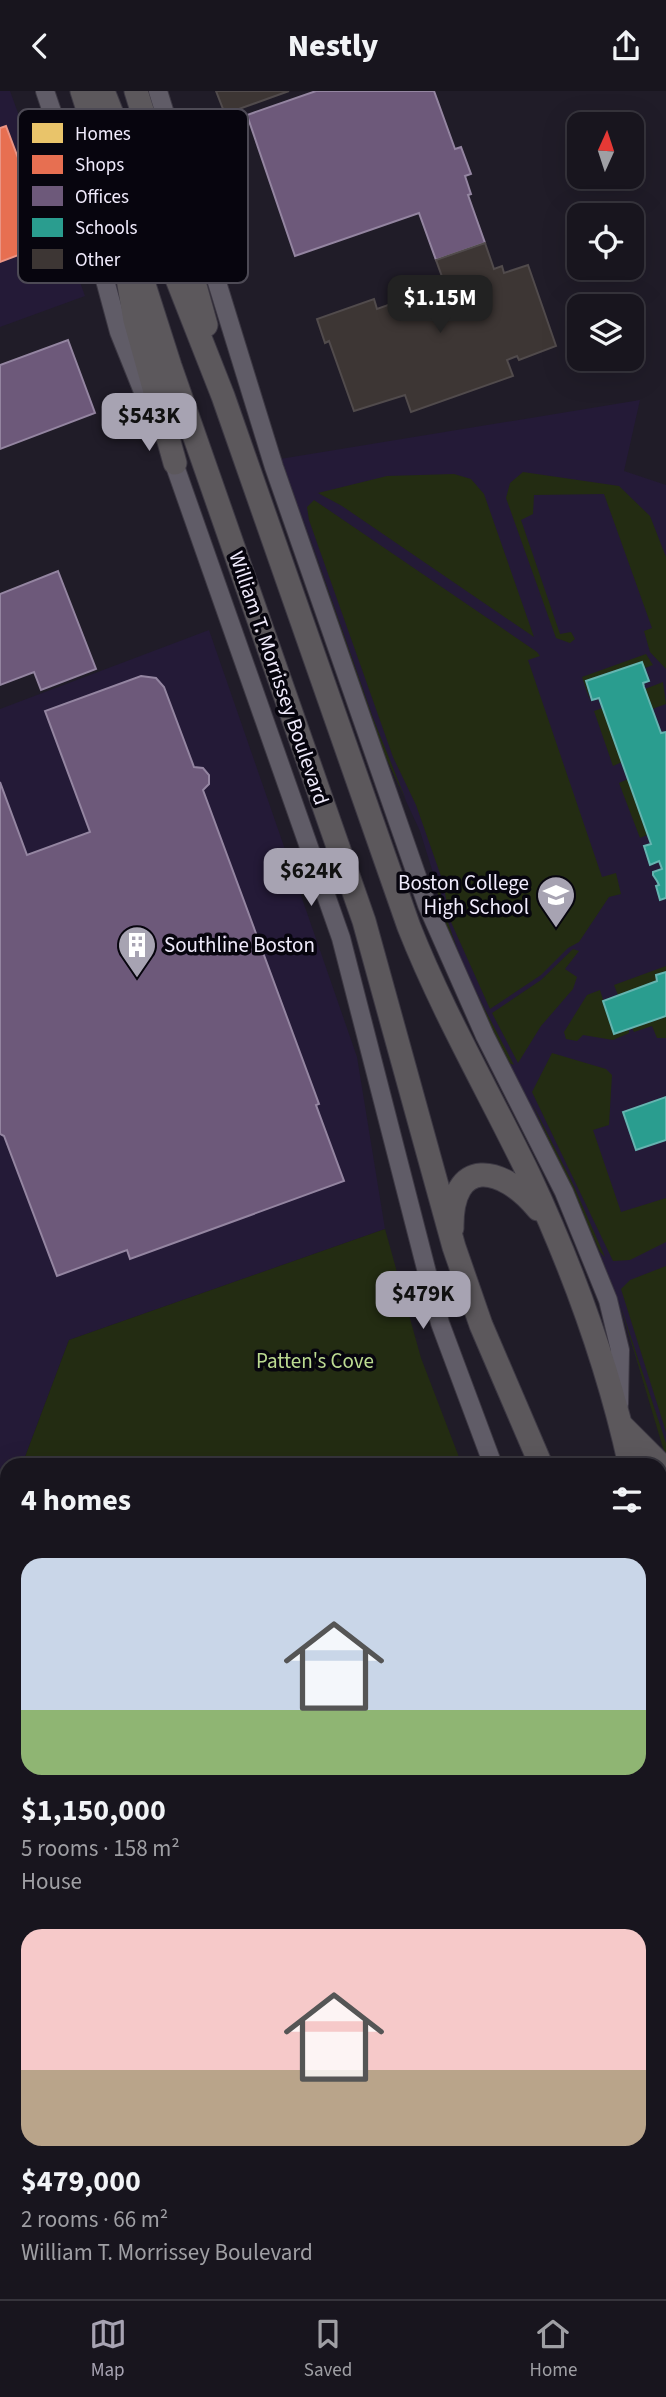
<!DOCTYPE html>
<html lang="en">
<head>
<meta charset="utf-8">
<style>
	:root { --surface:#18151e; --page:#211e27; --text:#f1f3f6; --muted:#9f9fa4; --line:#36343c; --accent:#a7a3b2 }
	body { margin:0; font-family:"Source Sans 3",sans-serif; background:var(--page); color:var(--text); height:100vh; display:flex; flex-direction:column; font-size:26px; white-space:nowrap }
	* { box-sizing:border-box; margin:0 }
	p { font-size:23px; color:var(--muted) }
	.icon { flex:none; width:38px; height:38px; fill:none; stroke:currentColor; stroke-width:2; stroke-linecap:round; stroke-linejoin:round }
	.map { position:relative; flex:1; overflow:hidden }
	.drawer { position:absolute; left:0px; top:1367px; width:667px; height:842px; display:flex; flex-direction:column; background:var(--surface); border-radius:21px 21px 0 0; box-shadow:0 7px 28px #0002,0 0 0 2px var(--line) }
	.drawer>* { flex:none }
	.needle { width:46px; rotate:3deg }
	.fabs { position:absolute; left:567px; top:21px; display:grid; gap:14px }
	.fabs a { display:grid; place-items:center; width:77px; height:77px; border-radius:14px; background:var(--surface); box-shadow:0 7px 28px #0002,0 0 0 2px var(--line); font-size:35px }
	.price { position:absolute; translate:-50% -60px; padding:0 16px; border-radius:14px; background:var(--accent); color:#111; font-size:23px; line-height:46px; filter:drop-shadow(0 2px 4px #0008) }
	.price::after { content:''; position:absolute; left:50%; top:42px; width:21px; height:16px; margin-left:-10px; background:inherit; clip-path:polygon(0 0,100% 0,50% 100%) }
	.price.selected { background:#222; color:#fff }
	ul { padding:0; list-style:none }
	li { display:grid; align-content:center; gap:14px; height:371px; padding:0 21px }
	li span { display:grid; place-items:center; height:217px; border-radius:21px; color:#555 }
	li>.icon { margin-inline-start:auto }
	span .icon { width:126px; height:126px; fill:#fffc; stroke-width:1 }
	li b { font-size:30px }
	h2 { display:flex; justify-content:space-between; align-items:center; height:84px; padding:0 21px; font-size:30px }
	header { display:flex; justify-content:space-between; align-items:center; height:91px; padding:0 21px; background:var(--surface); font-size:32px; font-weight:800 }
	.dock { display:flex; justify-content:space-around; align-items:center; height:98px; border-top:2px solid var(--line); background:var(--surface); font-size:19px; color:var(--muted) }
	.dock a { display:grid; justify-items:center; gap:4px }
	.dock .selected { color:var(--accent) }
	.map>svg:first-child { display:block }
</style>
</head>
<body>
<header><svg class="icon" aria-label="back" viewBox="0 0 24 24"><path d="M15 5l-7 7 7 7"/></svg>Nestly<svg class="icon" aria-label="share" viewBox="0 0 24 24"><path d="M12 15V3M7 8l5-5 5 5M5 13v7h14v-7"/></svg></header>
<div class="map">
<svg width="666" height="2208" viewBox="0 0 666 2208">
	<rect width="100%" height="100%" fill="#201c28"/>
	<!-- built -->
	<path fill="#241a37" d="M0 0H10L85 205 0 236Z
		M640 309 624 380 666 394V1363L618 1211 597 1155 546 1045 488 931 441 822 434 785 420 740 383 661 280 368Z
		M209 539 357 966 385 1138 69 1249 22 1374H7V1414L0 1432V618Z"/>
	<!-- green -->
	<path fill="#232c12" d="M523 381 619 395 650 425 666 466V578L650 561 644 540 652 537 604 403 534 404 533 423 521 429 560 543 571 541 575 548 570 552 556 547 506 407 510 392Z
		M454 383 471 388 484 403 534 546 342 415 318 402 387 385Z
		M314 409 537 561 540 565 528 569 602 786 616 782 621 803 609 806 579 851 568 857 541 884 490 918 451 831 442 788 416 714 393 666 309 429 307 416Z
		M301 421 373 627 406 709 383 661Z
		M646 563 653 574 645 577 642 571 586 590 590 610 582 586Z
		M663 591 666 613 652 618 645 598Z
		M603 617 622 671 613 675 594 620Z
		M628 688 647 744 640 747 619 692Z
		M439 793C450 858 484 916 514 974L509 972C480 916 447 857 436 794Z
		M573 858 579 860 565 878 577 886 573 898 541 935 518 972 492 922 541 889Z
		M666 875V881L656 884 657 890 618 904 614 894Z
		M600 899 614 943 629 938V942L613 949 583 944 577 950 566 948 564 941 587 904Z
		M666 925V947H657L652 935 634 941 632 937Z
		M552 962 606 978 612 984 609 1034 593 1039 621 1121 666 1107V1151L630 1169 613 1170 532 1001Z
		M530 1008 573 1093 605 1166 600 1161Z
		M385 1138 421 1267 462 1374H22L69 1249Z
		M666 1175V1341L621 1198 630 1189Z
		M619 1210 666 1352V1363L663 1357Z
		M7 1414V1495L0 1494V1432Z
		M7 2013V2202H455V2208H0V2014Z"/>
	<!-- homes -->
	<path fill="#e9c46a" stroke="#ebd096" stroke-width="2" d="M0 1871H3V1878H7L4 1904 0 1903Z
		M666 1882V1920L660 1923V1884Z
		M0 1946H7V1978L1 1979Z
		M666 2026V2047L660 2049V2028Z
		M666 2166 665 2204 662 2208H655L654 2202H660V2167Z
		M570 2202H596L597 2208H570Z"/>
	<!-- shops -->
	<path fill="#e76f51" stroke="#ea9484" stroke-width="2" d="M6 35 50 152 0 171V37Z"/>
	<!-- offices -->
	<path fill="#6d597a" stroke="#9485a1" stroke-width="2" d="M316 0H434L455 58 461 56 471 83 465 85 471 103 468 104 485 152 436 169 419 122 295 165 247 24Z
		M68 249 95 322 0 358V274Z
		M58 480 96 578 41 599 34 581 0 594V503Z
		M141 585 156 587 164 596 194 676 203 677 209 684V693L203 699 319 1013 316 1014 344 1090 130 1168 127 1159 57 1185 4 1045 0 1043V691L27 764 90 741 45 620Z"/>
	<!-- schools -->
	<path fill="#2a9d8f" stroke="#65b4b0" stroke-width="2" d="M642 571 649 590 643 592 644 596 661 642 666 641V807L660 809 656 795 659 794 657 790 653 784V781L662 778 659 770 650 774 644 755 651 753 599 607 592 609 586 590Z
		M666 881V925L614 943 603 910 657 890 656 884Z
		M666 1006V1049L636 1059 623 1021Z"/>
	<!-- building -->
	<path fill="#3d3634" stroke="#514b4c" stroke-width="2" d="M216 0H289L225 23Z
		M485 152 494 178 502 175 504 182 528 174 556 255 519 269 517 265 507 269 513 285 411 321 405 304 354 320 329 250 325 252 317 228 374 208 377 218 445 194 436 169Z"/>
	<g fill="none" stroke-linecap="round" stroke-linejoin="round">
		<defs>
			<path id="minor" d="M45 0 89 130 119 241 156 333
				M158 0 274 376 427 814 485 945 564 1101 608 1209 620 1259 619 1313
				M170 361 341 847 440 1232 493 1374
				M660 1441 666 1437
				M660 1470 666 1466
				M0 1716 7 1717
				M660 1809 666 1806
				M0 1926 7 1925
				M660 1994 666 1991
				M660 2146 666 2145
				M467 2202V2208
				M523 2202 524 2208"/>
			<path id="major" d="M82 0 170 275 364 830 454 1156 481 1234 541 1374
				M103 0 223 305 409 836C443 922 489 1001 529 1084 572 1176 608 1274 630 1374
				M136 0 180 141 206 234
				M124 164 135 229 175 372
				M452 1137C451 1065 502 1074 538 1118
				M621 1334 666 1379
				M660 1520 666 1550
				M660 1691 666 1709"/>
		</defs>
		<!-- minor casing -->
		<use href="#minor" stroke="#3c3843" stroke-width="20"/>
		<!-- major casing -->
		<use href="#major" stroke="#3c3843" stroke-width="25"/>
		<!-- minor -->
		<use href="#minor" stroke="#605c67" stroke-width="18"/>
		<!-- major -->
		<use href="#major" stroke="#5c585c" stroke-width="23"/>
	</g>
	<!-- icons -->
	<defs>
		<symbol id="school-pin" viewBox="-11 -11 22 30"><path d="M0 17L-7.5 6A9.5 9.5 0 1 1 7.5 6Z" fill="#a7a3b2" stroke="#07050e"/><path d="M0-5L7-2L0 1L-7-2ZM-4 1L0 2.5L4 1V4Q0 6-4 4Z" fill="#fff"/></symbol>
		<symbol id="building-pin" viewBox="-11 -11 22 30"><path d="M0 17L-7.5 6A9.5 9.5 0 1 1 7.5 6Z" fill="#a7a3b2" stroke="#07050e"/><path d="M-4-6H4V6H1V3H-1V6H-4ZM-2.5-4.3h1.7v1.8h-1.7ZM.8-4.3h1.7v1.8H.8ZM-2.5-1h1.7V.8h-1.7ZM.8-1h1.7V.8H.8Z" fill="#fff"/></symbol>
	</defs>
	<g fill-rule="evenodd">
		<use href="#school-pin" x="534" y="782" width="44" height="60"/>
		<use href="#building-pin" x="115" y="832" width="44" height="60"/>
	</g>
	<g text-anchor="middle" stroke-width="7" stroke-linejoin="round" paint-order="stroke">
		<!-- street labels -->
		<g font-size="21" fill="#f0ebfc" stroke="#07050e">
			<text transform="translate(279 587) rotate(71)" y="7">William T. Morrissey Boulevard</text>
		</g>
		<!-- poi labels -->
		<g font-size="21" fill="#f0ebfc" stroke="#07050e" text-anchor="end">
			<text x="529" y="799">Boston College<tspan x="529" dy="24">High School</tspan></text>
			<text x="164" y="861" text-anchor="start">Southline Boston</text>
		</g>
		<!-- park labels -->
		<g font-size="21" fill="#bcdb91" stroke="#07050e">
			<text x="315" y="1277">Patten's Cove</text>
		</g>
	</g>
	<!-- legend -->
	<rect x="18" y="18" width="230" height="174" rx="10" fill="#07050e" stroke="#4d4a55" stroke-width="2"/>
	<rect x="32" y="32" width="31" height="20" fill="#e9c46a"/>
	<rect x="32" y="64" width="31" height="19" fill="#e76f51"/>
	<rect x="32" y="95" width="31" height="20" fill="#6d597a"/>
	<rect x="32" y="127" width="31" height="19" fill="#2a9d8f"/>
	<rect x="32" y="158" width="31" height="20" fill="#3d3634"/>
	<g font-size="19" fill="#f0ebfc">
		<text x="75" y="49">Homes</text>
		<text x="75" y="80">Shops</text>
		<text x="75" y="112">Offices</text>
		<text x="75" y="143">Schools</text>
		<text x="75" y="175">Other</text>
	</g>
</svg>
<div class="fabs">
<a><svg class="needle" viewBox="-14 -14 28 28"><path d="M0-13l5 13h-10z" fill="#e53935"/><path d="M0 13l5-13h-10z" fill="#9f9fa4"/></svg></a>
<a><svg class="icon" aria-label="locate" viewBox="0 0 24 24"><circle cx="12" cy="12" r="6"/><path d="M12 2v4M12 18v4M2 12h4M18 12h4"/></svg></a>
<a><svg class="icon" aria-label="layers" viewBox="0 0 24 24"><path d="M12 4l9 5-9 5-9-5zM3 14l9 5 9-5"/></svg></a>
</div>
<b class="price selected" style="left:440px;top:244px">$1.15M</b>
<b class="price" style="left:149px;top:362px">$543K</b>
<b class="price" style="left:311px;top:817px">$624K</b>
<b class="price" style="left:423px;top:1240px">$479K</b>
<section class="drawer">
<h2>4 homes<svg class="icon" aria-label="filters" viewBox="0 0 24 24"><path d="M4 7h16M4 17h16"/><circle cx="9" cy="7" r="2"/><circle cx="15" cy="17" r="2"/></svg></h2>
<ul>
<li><span style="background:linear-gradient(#c9d6e8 70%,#8fb573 0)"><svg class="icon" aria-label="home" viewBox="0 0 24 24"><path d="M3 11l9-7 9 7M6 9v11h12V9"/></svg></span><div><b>$1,150,000</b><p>5 rooms · 158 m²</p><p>House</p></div></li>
<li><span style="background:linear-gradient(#f6c9c9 65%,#b9a48a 0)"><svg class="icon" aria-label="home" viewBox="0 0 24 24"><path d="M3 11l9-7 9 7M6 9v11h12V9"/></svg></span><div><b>$479,000</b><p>2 rooms · 66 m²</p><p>William T. Morrissey Boulevard</p></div></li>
</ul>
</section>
</div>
<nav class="dock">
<a class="selected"><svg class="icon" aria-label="map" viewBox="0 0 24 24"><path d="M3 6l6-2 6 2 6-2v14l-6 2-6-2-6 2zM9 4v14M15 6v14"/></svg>Map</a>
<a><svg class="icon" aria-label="saved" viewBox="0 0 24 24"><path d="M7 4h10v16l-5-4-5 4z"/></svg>Saved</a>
<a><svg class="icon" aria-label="home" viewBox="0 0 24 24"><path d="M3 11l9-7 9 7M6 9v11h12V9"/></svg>Home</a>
</nav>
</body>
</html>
